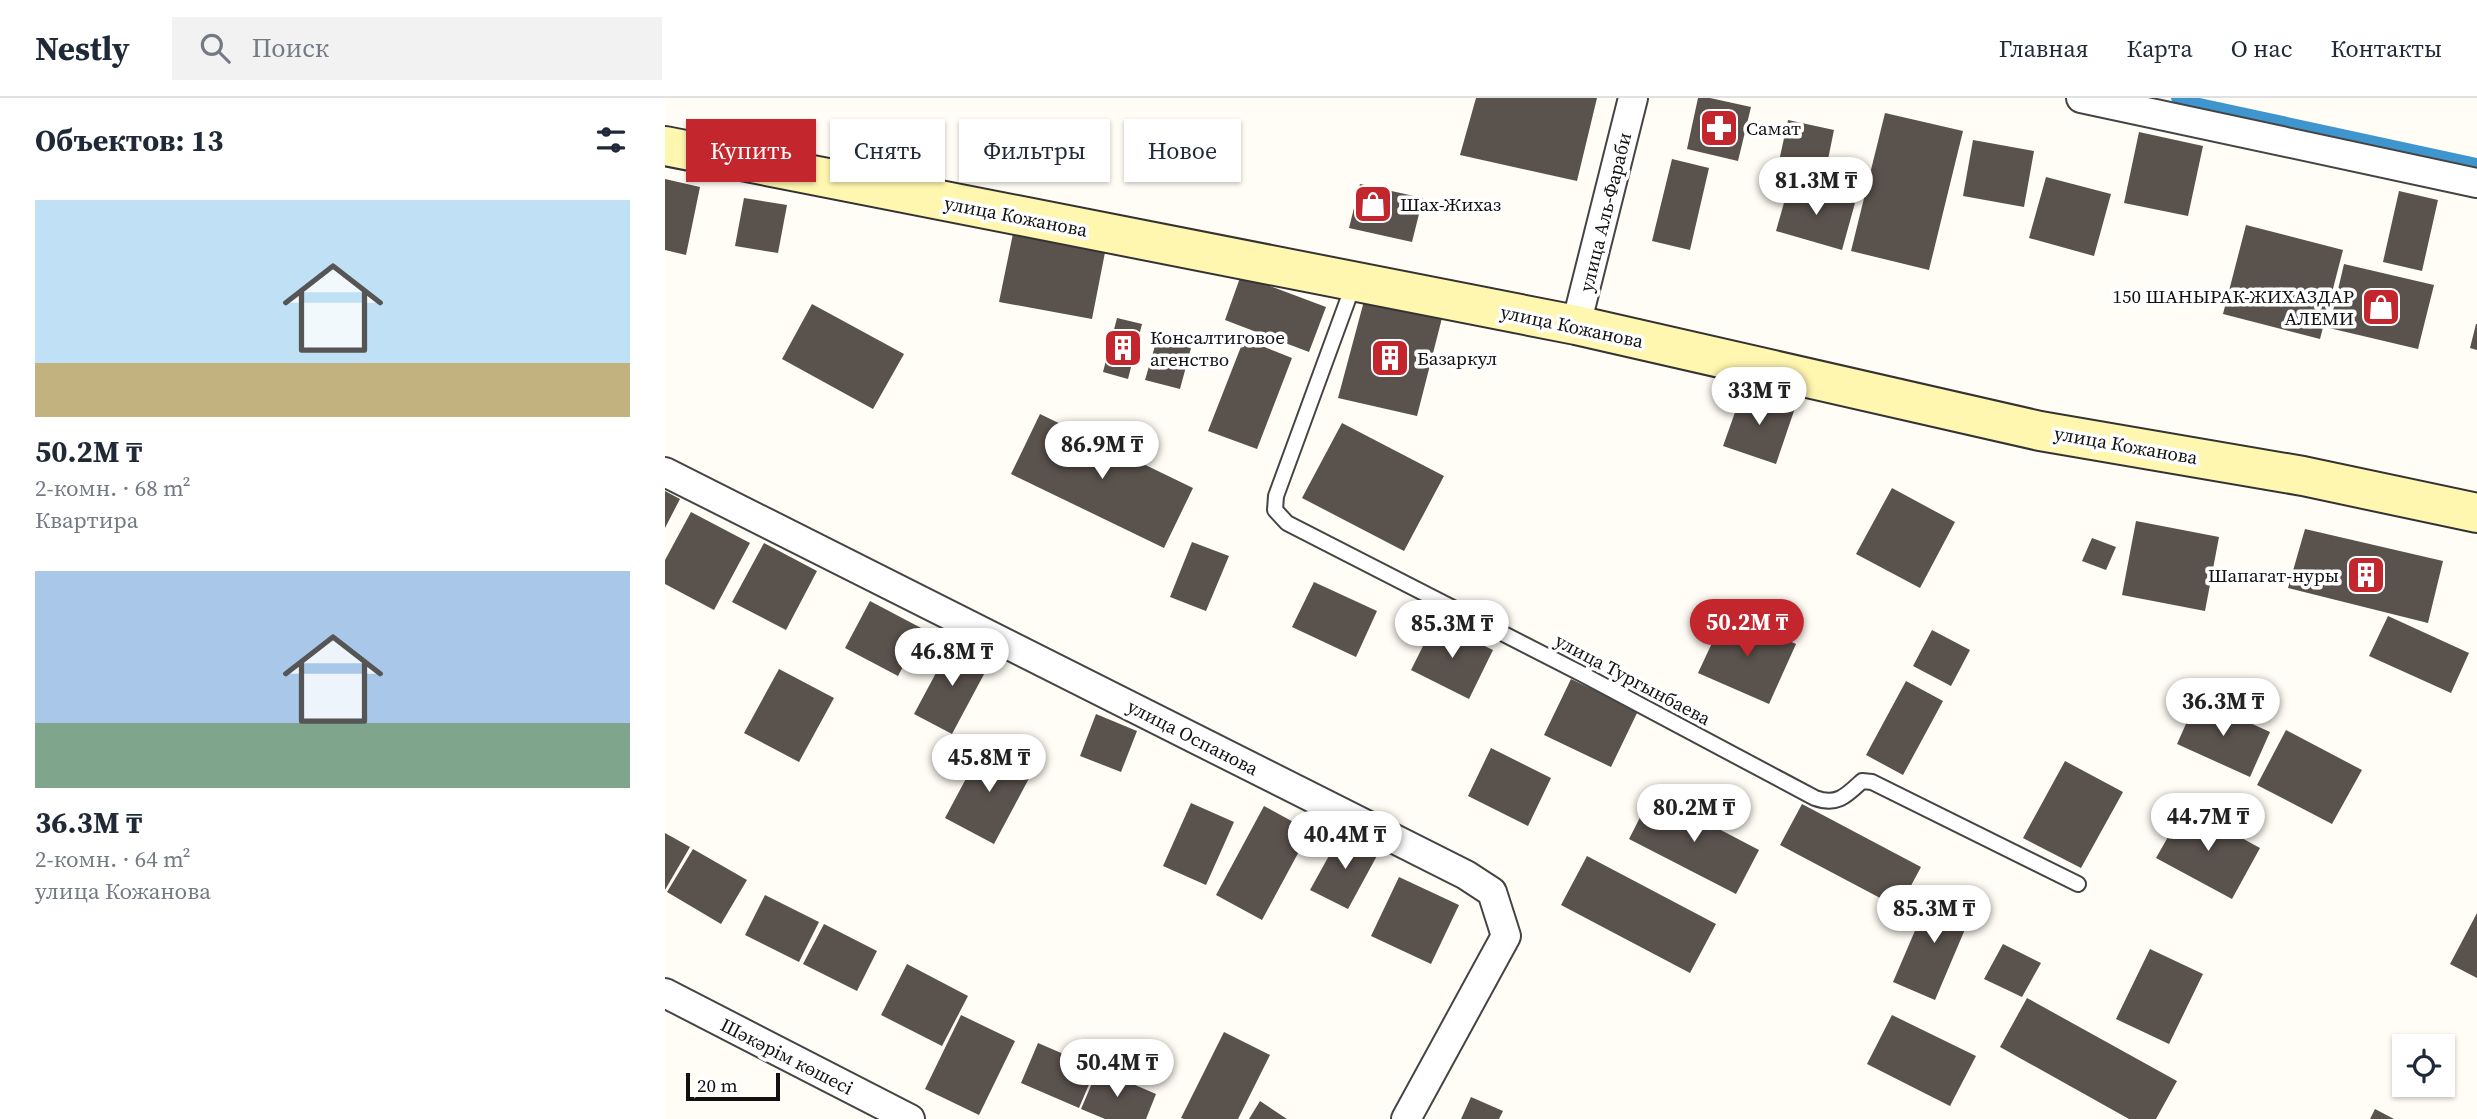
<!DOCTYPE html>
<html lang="ru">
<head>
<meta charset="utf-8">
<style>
	:root { --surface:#fff; --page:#f2f2f3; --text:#1f2937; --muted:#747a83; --line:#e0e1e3; --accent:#c4262e }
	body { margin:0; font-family:"Source Serif 4",serif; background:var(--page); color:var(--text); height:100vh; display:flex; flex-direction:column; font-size:26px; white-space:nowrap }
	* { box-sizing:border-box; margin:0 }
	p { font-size:23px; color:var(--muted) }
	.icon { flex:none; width:38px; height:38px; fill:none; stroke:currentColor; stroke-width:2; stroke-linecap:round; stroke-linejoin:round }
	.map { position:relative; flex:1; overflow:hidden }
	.drawer { display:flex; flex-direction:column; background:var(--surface); width:665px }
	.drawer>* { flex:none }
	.hud { position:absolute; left:21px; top:21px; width:665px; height:63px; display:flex; gap:14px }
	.controls { position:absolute; left:1727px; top:936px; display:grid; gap:14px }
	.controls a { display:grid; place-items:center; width:63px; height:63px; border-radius:0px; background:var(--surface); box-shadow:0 2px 5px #0004; font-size:35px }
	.scale { position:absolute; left:21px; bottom:18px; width:94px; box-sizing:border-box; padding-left:7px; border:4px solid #111; border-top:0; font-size:19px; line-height:24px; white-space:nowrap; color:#111; -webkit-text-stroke:5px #fff; paint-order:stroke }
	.price { position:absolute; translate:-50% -60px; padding:0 16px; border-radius:24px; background:#fff; color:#222; font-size:23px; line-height:46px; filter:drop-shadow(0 2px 4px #0008) }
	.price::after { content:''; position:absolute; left:50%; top:42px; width:21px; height:16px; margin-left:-10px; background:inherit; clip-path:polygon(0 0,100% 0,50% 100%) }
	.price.selected { background:var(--accent); color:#fff }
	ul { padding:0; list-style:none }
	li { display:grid; align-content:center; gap:14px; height:371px; padding:0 35px }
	li span { display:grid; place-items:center; height:217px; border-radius:0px; color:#555 }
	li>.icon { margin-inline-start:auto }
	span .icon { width:126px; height:126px; fill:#fffc; stroke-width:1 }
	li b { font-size:30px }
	h2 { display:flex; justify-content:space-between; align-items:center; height:84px; padding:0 35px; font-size:30px }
	.tag { padding:0 24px; border-radius:0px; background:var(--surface); box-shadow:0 2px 5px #0004; font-size:24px; line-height:63px }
	.tag.selected { background:var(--accent); color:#fff }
	header { display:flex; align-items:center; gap:42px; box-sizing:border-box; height:98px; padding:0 35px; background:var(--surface); border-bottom:2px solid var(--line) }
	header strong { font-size:33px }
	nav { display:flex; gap:38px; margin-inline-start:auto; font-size:24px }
	.search { width:490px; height:63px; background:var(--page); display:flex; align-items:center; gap:18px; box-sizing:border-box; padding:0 24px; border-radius:0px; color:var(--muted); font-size:26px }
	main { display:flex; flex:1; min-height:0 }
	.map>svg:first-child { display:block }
</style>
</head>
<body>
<header>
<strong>Nestly</strong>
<div class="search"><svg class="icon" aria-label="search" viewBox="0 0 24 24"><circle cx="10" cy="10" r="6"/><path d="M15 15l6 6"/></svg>Поиск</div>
<nav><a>Главная</a><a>Карта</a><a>О нас</a><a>Контакты</a></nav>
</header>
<main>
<section class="drawer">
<h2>Объектов: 13<svg class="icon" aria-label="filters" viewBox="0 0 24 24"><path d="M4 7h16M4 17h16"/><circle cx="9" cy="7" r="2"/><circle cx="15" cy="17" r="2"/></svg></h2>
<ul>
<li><span style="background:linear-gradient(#bfe0f5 75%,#c2b280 0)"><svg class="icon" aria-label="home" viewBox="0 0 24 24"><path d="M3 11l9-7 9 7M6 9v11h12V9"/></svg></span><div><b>50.2M ₸</b><p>2-комн. · 68 m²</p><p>Квартира</p></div></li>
<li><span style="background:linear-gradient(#a9c7e8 70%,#7fa58c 0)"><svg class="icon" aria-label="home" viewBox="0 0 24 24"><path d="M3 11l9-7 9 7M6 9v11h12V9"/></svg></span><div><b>36.3M ₸</b><p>2-комн. · 64 m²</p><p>улица Кожанова</p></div></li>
</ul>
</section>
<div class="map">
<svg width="1812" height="1021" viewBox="0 0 1812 1021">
	<rect width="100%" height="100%" fill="#fffdf5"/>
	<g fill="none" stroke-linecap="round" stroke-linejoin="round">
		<!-- stream -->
		<path stroke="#3f96cf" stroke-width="10" d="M1511 0 1812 65"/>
	</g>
	<!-- building -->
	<path fill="#5a524d" d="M811 0H932L912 83 795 57Z
		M1033 0H1045L1086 9 1073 63 1022 51Z
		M1220 15 1298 33 1264 172 1186 153Z
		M1123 22 1169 32 1158 86 1111 77Z
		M1474 34 1538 48 1523 118 1459 105Z
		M1308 42 1369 53 1359 109 1298 98Z
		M1007 61 1044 70 1025 152 987 143Z
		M1381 79 1446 96 1429 158 1364 140Z
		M0 81 35 89 21 157 0 152Z
		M695 86 758 100 747 144 684 130Z
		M1124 87 1190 105 1177 152 1111 133Z
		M1734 93 1773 102 1757 173 1718 164Z
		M79 100 122 107 113 155 70 148Z
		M351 121 443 139 427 221 334 204Z
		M1581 127 1678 152 1655 241 1558 216Z
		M1679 166 1769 187 1753 251 1664 230Z
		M576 177 661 209 644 254 560 222Z
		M699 203 777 220 752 318 673 300Z
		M147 206 239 256 208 311 117 261Z
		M452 220 477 226 463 281 438 274Z
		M1811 226H1812V252L1805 250Z
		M492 241 526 250 515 291 480 282Z
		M579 241 627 260 592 351 543 333Z
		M1078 292 1130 310 1111 366 1058 348Z
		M375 316 528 390 499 450 346 376Z
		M677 325 779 378 739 453 637 400Z
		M1227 390 1290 424 1255 490 1191 456Z
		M0 393 15 401 0 430Z
		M26 414 85 445 49 512 0 486V462Z
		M1471 423 1554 439 1540 513 1457 497Z
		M1640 431 1778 463 1763 525 1623 490Z
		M1427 440 1451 449 1441 472 1417 463Z
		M527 444 564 458 541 513 505 499Z
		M99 445 152 473 121 532 67 504Z
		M649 484 712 513 691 559 627 529Z
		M205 503 258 531 233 578 180 550Z
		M1061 515 1131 546 1104 606 1033 575Z
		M1723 518 1804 555 1786 595 1704 558Z
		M770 524 828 552 804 601 746 572Z
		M1267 532 1305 552 1286 588 1248 568Z
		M287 545 325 565 287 636 249 616Z
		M114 571 169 600 134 664 79 635Z
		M906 581 973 613 946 669 879 637Z
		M1241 583 1278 603 1238 677 1201 657Z
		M1532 601 1605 634 1585 679 1512 646Z
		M431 616 472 633 456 674 415 658Z
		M1621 632 1697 672 1667 726 1592 687Z
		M320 645 369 671 329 746 280 720Z
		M826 650 886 680 863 728 803 698Z
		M1400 663 1458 694 1416 770 1358 740Z
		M987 696 1094 752 1071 796 964 741Z
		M526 705 569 724 541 787 498 768Z
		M1137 706 1256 769 1234 810 1115 747Z
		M599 708 645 733 597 822 551 797Z
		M1520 709 1595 750 1567 801 1491 760Z
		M0 735 25 749 0 792Z
		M676 736 714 754 683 811 645 792Z
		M28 751 82 782 56 826 2 794Z
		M922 758 1051 826 1025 875 896 807Z
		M734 779 794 807 766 866 706 838Z
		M1267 793 1309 810 1270 902 1228 884Z
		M100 797 154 824 134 864 80 837Z
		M1812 815V880L1785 866Z
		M159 826 212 853 192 893 138 866Z
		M1338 846 1376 865 1357 899 1319 881Z
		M1485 851 1538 876 1504 946 1451 921Z
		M242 866 303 898 277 948 216 917Z
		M1362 900 1512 983 1491 1021H1464L1335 949Z
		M296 917 350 943 314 1017 260 991Z
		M1227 917 1311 958 1285 1008 1202 966Z
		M559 934 605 957 573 1021H519L516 1020Z
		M373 945 431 970 414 1010 356 985Z
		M433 971 491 996 481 1021H440L416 1011Z
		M806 999 838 1013 834 1021H796Z
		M595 1003 622 1021H584Z
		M1710 1011 1729 1021H1705Z"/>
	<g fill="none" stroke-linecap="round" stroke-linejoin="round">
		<defs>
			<path id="service" d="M689 185 611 398 610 412 622 425 917 576 1150 700C1172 708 1181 698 1197 683L1207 684 1413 786"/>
			<path id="minor" d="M1416 0 1812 85
				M911 227 968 0
				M0 374 801 777 827 794 841 838 741 1021
				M0 895 245 1021"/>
			<path id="secondary" d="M0 48 911 227 1375 333 1638 378 1812 415"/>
		</defs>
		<!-- service casing -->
		<use href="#service" stroke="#444" stroke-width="18"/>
		<!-- minor casing -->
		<use href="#minor" stroke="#444" stroke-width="32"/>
		<!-- secondary casing -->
		<use href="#secondary" stroke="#333" stroke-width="42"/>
		<!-- service -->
		<use href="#service" stroke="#fff" stroke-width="14"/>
		<!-- minor -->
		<use href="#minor" stroke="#fff" stroke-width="28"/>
		<!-- secondary -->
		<use href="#secondary" stroke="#fff6b0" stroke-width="38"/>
	</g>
	<!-- icons -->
	<defs>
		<symbol id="pharmacy-square" viewBox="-11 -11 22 22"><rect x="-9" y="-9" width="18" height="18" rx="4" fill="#c4262e" stroke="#fff"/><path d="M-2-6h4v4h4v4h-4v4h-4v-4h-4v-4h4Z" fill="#fff"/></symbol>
		<symbol id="shop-square" viewBox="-11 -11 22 22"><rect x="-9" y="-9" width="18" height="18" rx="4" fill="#c4262e" stroke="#fff"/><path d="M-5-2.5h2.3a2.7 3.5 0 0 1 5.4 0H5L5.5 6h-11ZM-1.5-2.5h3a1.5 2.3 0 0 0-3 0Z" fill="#fff"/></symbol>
		<symbol id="building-square" viewBox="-11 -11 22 22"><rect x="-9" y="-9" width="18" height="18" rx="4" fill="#c4262e" stroke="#fff"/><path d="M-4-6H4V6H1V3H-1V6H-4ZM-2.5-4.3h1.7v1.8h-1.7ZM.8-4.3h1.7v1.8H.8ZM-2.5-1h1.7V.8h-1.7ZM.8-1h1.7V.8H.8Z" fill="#fff"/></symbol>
	</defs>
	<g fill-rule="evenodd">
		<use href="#pharmacy-square" x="1032" y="8" width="44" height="44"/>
		<use href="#shop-square" x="686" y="84" width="44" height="44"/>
		<use href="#shop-square" x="1694" y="187" width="44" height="44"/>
		<use href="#building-square" x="436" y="228" width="44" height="44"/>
		<use href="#building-square" x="703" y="238" width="44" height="44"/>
		<use href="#building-square" x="1679" y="455" width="44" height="44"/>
	</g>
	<g text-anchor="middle" stroke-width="7" stroke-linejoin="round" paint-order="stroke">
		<!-- poi labels -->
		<g font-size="19" fill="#111" stroke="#fff" text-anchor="start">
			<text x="1081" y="37">Самат</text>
			<text x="735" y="113">Шах-Жихаз</text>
			<text x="1689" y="205" text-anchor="end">150 ШАНЫРАК-ЖИХАЗДАР<tspan x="1689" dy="22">АЛЕМИ</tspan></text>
			<text x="485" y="246">Консалтиговое<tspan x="485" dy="22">агенство</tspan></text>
			<text x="752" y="267">Базаркул</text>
			<text x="1674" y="484" text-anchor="end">Шапагат-нуры</text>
		</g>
		<!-- street labels -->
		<g font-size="19" fill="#111" stroke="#fff">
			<text transform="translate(940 114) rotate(-76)" y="7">улица Аль-Фараби</text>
			<text transform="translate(351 118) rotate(11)" y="7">улица Кожанова</text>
			<text transform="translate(907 228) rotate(12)" y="7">улица Кожанова</text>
			<text transform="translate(1461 347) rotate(10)" y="7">улица Кожанова</text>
			<text transform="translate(968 581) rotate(28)" y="7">улица Тургынбаева</text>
			<text transform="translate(528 639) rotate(27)" y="7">улица Оспанова</text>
			<text transform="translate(122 958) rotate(27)" y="7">Шәкәрім көшесі</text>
		</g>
	</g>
</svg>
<div class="controls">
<a><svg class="icon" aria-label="locate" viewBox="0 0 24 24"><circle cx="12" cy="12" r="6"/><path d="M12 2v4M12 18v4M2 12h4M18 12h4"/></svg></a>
</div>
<div class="scale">20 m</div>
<b class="price" style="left:1151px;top:119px">81.3M ₸</b>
<b class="price" style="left:1094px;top:329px">33M ₸</b>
<b class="price" style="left:437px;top:383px">86.9M ₸</b>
<b class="price selected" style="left:1082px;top:561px">50.2M ₸</b>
<b class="price" style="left:787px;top:562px">85.3M ₸</b>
<b class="price" style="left:287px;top:590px">46.8M ₸</b>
<b class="price" style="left:1558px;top:640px">36.3M ₸</b>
<b class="price" style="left:324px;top:696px">45.8M ₸</b>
<b class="price" style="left:1029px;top:746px">80.2M ₸</b>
<b class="price" style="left:1543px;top:755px">44.7M ₸</b>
<b class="price" style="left:680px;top:773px">40.4M ₸</b>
<b class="price" style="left:1269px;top:847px">85.3M ₸</b>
<b class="price" style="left:452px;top:1001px">50.4M ₸</b>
<div class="hud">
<a class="tag selected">Купить</a>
<a class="tag">Снять</a>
<a class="tag">Фильтры</a>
<a class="tag">Новое</a>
</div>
</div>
</main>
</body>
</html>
